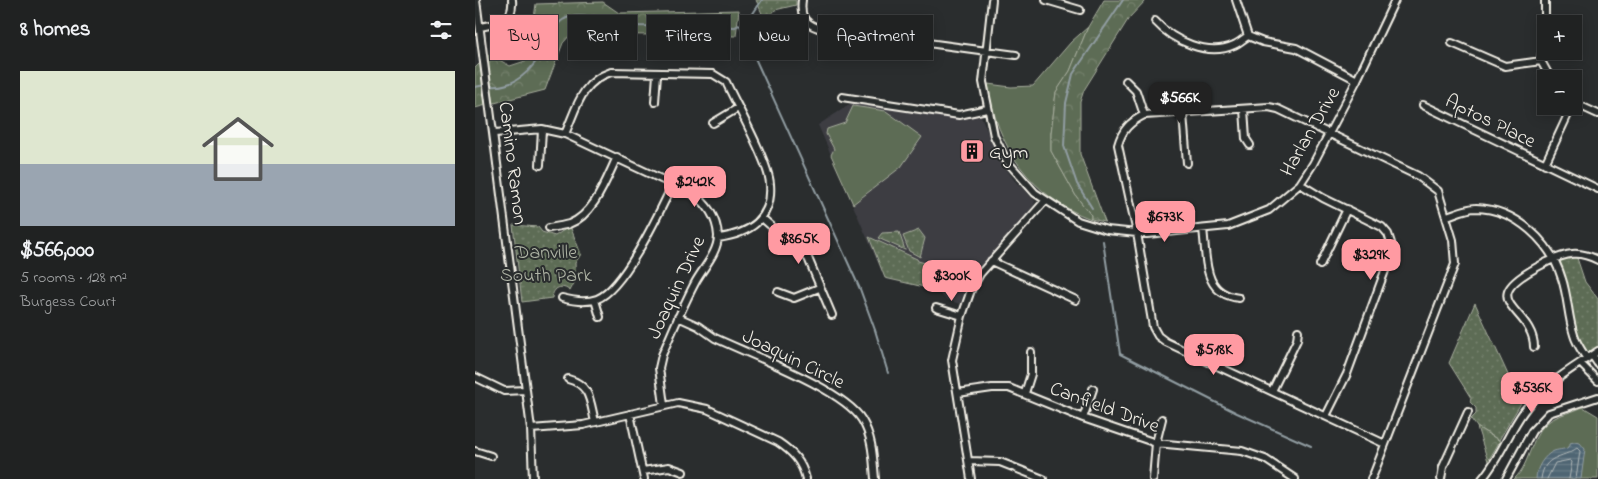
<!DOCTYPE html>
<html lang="en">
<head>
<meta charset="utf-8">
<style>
	:root { --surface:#202222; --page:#282a2a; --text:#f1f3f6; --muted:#a2a4a5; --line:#3d3f40; --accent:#ff9aa2 }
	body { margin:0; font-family:"Indie Flower",sans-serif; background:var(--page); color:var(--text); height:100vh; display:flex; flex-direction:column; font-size:19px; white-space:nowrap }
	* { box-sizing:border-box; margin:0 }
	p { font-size:16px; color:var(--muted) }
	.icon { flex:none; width:28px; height:28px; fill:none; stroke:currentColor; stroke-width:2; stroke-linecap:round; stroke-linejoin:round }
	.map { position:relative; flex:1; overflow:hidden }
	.panel { display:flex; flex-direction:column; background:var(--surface); width:475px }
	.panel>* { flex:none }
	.guide { position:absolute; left:15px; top:15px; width:475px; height:45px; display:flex; gap:10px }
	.fabs { position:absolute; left:1062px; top:15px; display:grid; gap:10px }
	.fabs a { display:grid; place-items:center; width:45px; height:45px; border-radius:0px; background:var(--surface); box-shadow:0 2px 12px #0003,0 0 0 1px var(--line); font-size:25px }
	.price { position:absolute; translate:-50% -42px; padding:0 11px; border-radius:10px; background:var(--accent); color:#111; font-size:16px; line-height:32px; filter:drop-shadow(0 1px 2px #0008) }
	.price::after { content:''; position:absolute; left:50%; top:30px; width:15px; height:11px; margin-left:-8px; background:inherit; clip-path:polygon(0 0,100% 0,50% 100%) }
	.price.on { background:#222; color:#fff }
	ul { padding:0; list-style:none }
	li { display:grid; align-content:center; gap:10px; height:265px; padding:0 20px }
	li span { display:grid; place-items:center; height:155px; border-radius:0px; color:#555 }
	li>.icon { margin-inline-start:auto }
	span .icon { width:90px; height:90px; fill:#fffc; stroke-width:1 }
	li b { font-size:21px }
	h2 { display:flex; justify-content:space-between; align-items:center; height:60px; padding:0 20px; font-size:21px }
	.pill { padding:0 18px; border-radius:0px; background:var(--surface); box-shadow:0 2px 12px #0003,0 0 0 1px var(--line); font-size:18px; line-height:45px }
	.pill.on { background:var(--accent); color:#111 }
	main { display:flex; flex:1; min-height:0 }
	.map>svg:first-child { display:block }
</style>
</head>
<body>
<main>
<section class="panel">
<h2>8 homes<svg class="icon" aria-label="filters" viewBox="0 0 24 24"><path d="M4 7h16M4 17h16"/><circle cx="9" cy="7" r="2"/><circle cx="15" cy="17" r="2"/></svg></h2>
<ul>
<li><span style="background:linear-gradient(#dfe7d0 60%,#9aa5b1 0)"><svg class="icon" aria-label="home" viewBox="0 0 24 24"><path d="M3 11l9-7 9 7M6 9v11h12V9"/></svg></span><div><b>$566,000</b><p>5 rooms · 128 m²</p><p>Burgess Court</p></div></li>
</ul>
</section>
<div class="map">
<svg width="1123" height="479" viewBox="0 0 1123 479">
	<defs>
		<pattern id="forest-crowns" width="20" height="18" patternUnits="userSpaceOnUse" patternTransform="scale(1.25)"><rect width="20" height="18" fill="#5d6c55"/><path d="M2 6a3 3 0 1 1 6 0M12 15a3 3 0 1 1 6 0" fill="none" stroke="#75816d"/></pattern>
		<pattern id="park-dots" width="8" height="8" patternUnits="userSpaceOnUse" patternTransform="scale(1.25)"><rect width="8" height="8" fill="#5d6c55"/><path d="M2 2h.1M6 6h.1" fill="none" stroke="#75816d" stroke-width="1.8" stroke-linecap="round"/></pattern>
		<pattern id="water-rules" width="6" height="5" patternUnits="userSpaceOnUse" patternTransform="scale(1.25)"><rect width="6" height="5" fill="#4f6573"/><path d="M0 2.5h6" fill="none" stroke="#697c87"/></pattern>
	</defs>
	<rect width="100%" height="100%" fill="#2a2d2e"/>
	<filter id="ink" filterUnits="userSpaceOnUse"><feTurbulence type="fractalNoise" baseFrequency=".02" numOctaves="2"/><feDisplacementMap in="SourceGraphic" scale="10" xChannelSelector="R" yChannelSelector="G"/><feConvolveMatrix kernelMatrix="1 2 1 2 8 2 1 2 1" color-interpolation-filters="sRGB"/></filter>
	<g filter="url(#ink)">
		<!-- built -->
		<path fill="#3c3c42" d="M377 103 486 120 506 116 524 159 540 181 560 201 559 205 493 281 485 304 472 300 459 289 410 279 343 125Z"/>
		<!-- grass -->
		<path fill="#5d6c55" stroke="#a8ae9e" d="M613 27 595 71 581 92 576 133V151L601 196 616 215V219C556 197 521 146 513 84L536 87 558 86 596 42Z
			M378 106 411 111 447 137 426 167 378 204 356 155 359 149 351 134 352 129 370 123Z
			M1108 407 1123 416V479H1039C1057 463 1054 434 1076 420 1085 414 1098 412 1108 407Z"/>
		<!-- forest -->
		<path fill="url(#forest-crowns)" stroke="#a8ae9e" d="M629 0H671L654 18 609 90 605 102V154L630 222 616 219V215L601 196 576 151V133L581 92 595 71 613 27Z
			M128 2 144 13 264 10 261 36 96 34 88 43 70 90 0 108V68L14 54 35 66 53 60 61 4Z
			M1002 427 1025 441 1013 461Z"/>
		<!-- park -->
		<path fill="url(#park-dots)" stroke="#a8ae9e" d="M281 0H321V5L300 10 295 16 289 18Z
			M38 225 63 227 67 232 80 236 95 226 106 254 100 263 101 279 95 291C87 284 78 287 77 298L47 302Z
			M444 230 450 238 445 257 434 251 428 236Z
			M424 232 430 250 403 238 407 233Z
			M394 237 442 259 443 261 457 265 451 279 458 289 410 278Z
			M1100 252 1110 282 1123 299V351L1112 359 1099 336 1087 278 1079 259Z
			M1000 303 1046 403 1024 440 1002 427 996 419 1001 414V408L995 402 996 398 974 363Z"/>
		<!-- water -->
		<path fill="url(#water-rules)" stroke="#919da2" d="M1099 442 1105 443 1110 449 1106 479H1061C1061 468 1069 455 1079 451 1085 449 1090 450 1095 446V443Z"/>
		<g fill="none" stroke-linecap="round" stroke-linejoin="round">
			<!-- shore -->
			<path stroke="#b2b9b9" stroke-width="1" d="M1066 479C1069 454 1087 459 1102 448L1105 451 1101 479
				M1072 479 1080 463 1095 460 1097 462 1094 479"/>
			<!-- stream -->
			<path stroke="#919da2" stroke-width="2" d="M265 25 385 289 400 330 413 373
				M15 86C47 89 64 59 79 34 80 31 82 26 84 23 97 9 128 19 143 26L260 27 273 21 287 0
				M0 87 10 85
				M617 208 602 184 589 146 591 103 598 74 648 0
				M628 241 645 354 762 413 836 446"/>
			<defs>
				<path id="minor" d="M1 0 56 429 58 479
					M327 0C325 14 328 23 343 28L541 55
					M517 0 508 82 519 136 531 160 560 193 603 221 632 230 672 234 753 226 794 210 825 184 838 164 882 80 920 0
					M571 0 605 10
					M761 0 773 36 788 42 821 48 882 80
					M1070 0V25L1066 61 1076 79
					M680 21C698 41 733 57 759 45 764 43 768 39 773 36
					M5 27C23 24 39 22 37 0
					M977 43 1030 66 1066 61
					M651 81 661 91 669 115
					M367 97 484 115 512 109
					M180 102 182 74
					M1099 103 1123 114
					M948 105 1123 189
					M769 109 771 139 775 145
					M708 114 712 163
					M238 123 263 108
					M20 133 67 129 90 134 218 194C232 203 242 218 243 236 243 252 229 267 221 281 208 305 198 330 187 355L184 368 189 405
					M90 134C102 107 106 82 136 72L238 74 251 82C261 104 294 163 295 184 298 219 274 234 243 238
					M1070 164 1097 106
					M65 165 67 129
					M825 184 848 198 907 227 913 234 918 249 872 374 851 416
					M972 216C981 213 992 208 1001 208 1041 209 1076 242 1087 279 1093 297 1093 317 1099 335 1101 343 1107 351 1112 359
					M287 218 333 258 357 315
					M74 228C80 227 87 226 94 224 119 215 131 180 142 157
					M728 229C732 259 727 294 764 298
					M516 261 601 300
					M845 265 872 209
					M303 292 319 298 344 288
					M87 298C98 301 111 303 122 299 149 289 185 211 198 184
					M120 300 125 317
					M461 308 487 316
					M203 317 223 326 240 338C276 355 368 389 387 420 398 438 398 458 400 479
					M1059 347C1059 306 991 302 1072 262 1092 253 1103 250 1123 260
					M1117 355 1123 364
					M1105 363 1123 381
					M0 377 29 391 51 390
					M93 379C116 385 115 402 120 422
					M797 391 822 340 823 331
					M483 393 517 388H534L608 418 681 443 767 451 790 459 820 479
					M550 393 556 374V352
					M155 414 169 479
					M608 418 618 389
					M56 429 108 425 203 403 232 409 303 442C318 452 327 462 331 479
					M0 451 16 456
					M494 461 525 462 568 479
					M168 471 194 467 208 472
					M496 479 477 360 487 316 496 290 505 274 570 201
					M678 479 681 443 687 419
					M896 479 899 473 980 264 978 240 963 191 943 176 803 109 794 107 669 115C655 122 647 130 643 145L662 233 678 327 683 336 691 342 708 350 910 444
					M966 479 968 467 993 412
					M1007 479C1025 458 1033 433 1049 411 1069 384 1097 369 1123 351
					M1031 479 1057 431 1074 413 1123 397"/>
			</defs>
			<!-- minor casing -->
			<use href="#minor" stroke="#f4f1e8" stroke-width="10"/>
			<!-- minor -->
			<use href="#minor" stroke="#2a2d2e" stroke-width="6"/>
		</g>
	</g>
	<!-- icons -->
	<defs>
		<symbol id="building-square" viewBox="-11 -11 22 22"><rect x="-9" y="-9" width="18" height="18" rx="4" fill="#ff9aa2" stroke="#2a2d2e"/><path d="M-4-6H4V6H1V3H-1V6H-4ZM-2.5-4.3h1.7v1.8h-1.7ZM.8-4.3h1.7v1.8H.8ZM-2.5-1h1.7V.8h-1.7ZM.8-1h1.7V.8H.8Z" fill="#111"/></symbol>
	</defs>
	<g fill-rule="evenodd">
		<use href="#building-square" x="483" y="137" width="28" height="28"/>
	</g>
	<g text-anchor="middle" stroke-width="4" stroke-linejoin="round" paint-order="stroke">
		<!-- street labels -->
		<g font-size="20" fill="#f4f1e8" stroke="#2a2d2e">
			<text transform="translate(1016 120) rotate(26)" y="7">Aptos Place</text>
			<text transform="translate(834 131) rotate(-60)" y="7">Harlan Drive</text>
			<text transform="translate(39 163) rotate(83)" y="7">Camino Ramon</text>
			<text transform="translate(200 287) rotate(-65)" y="7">Joaquin Drive</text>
			<text transform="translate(319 358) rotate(26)" y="7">Joaquin Circle</text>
			<text transform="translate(630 406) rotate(20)" y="7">Canfield Drive</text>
		</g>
		<!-- poi labels -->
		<g font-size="20" fill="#f4f1e8" stroke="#2a2d2e" text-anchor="start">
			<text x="514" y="158">Gym</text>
		</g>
		<!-- park labels -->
		<g font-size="20" fill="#b0b5a6" stroke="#2a2d2e">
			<text x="71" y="258">Danville<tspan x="71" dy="23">South Park</tspan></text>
		</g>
	</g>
</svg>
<div class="fabs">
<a>+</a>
<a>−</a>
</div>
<b class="price on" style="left:705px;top:124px">$566K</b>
<b class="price" style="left:220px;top:208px">$242K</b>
<b class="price" style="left:690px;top:243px">$673K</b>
<b class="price" style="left:324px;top:265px">$865K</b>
<b class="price" style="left:896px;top:281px">$329K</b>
<b class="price" style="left:477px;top:302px">$300K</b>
<b class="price" style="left:739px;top:376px">$518K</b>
<b class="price" style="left:1057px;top:414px">$536K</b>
<div class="guide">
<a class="pill on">Buy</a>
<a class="pill">Rent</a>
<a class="pill">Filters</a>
<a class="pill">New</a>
<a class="pill">Apartment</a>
</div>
</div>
</main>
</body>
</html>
